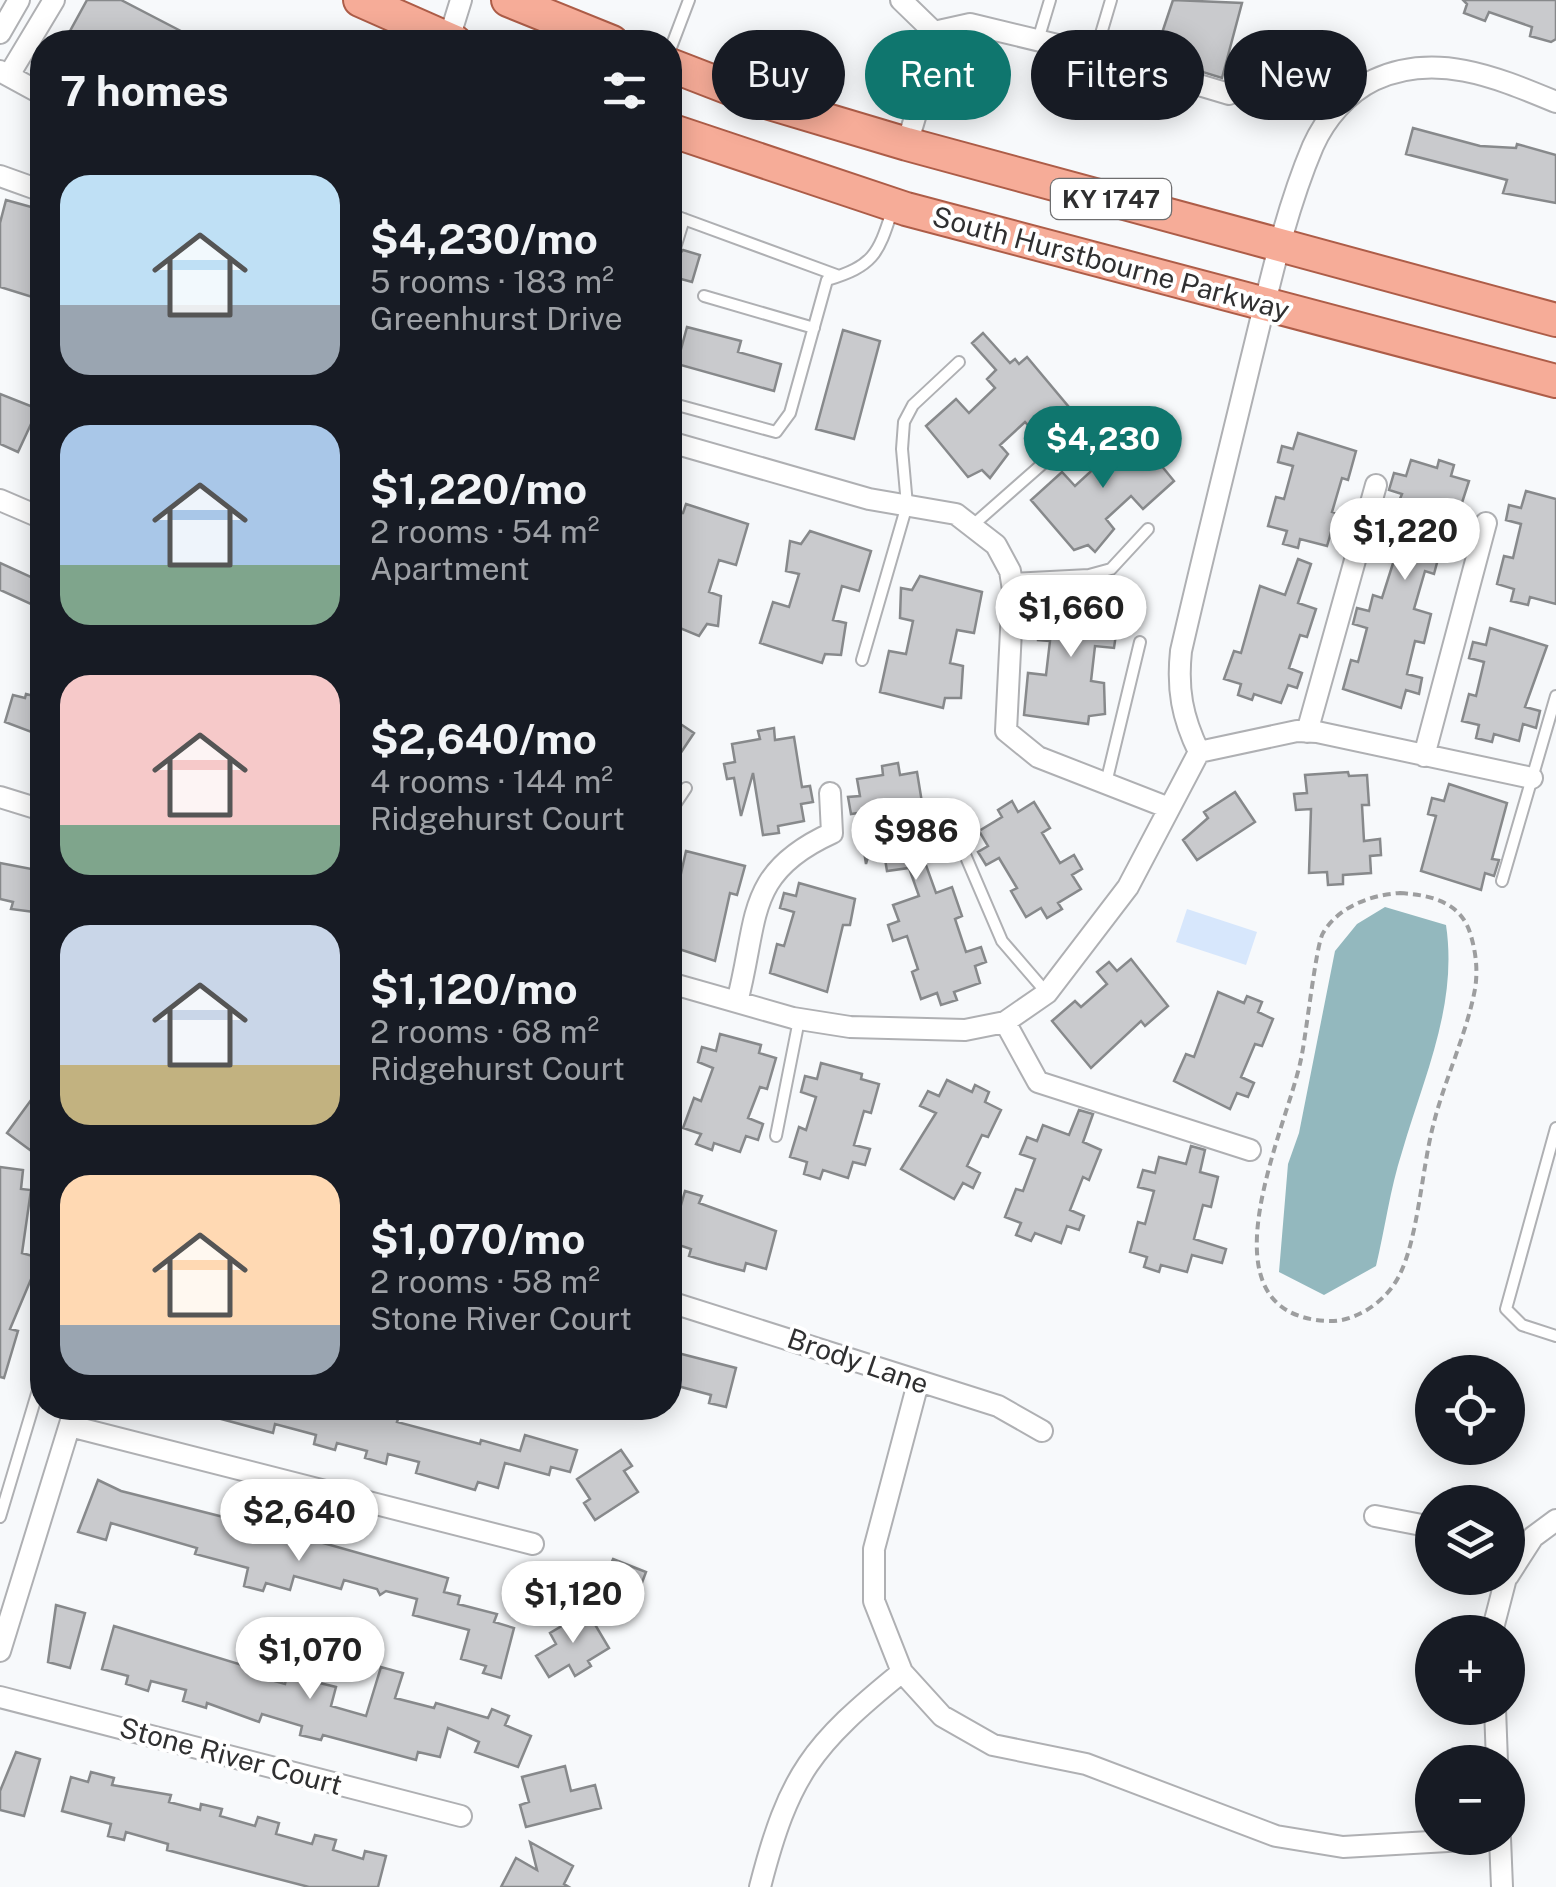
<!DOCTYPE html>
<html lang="en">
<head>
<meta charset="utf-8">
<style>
	:root { --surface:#171b24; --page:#242831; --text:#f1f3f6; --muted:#9ea1a6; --accent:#0f766e }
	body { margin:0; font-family:"Public Sans",sans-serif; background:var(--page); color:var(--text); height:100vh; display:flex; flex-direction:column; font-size:38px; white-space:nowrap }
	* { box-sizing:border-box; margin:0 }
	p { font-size:32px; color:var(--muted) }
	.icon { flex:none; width:55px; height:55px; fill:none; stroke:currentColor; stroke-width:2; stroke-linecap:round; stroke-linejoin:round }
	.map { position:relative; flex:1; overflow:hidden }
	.sheet { position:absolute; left:30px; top:30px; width:652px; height:1390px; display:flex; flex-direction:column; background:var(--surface); border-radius:40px; box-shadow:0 5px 25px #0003 }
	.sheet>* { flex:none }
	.banner { position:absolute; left:712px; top:30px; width:692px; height:90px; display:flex; gap:20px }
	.fabs { position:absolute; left:1415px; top:1355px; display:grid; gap:20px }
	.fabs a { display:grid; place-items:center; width:110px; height:110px; border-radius:50%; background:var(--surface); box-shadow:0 5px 25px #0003; font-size:50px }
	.price { position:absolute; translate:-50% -85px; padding:0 22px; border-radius:35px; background:#fff; color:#222; font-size:32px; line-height:65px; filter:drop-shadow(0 2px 5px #0008) }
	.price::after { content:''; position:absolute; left:50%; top:60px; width:30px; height:22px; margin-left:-15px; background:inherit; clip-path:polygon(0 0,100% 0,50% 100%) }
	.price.current { background:var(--accent); color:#fff }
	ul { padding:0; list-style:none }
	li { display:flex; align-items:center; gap:30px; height:250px; padding:0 30px }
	li span { display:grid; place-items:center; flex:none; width:280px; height:200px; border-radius:30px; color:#555 }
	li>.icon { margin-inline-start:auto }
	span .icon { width:120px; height:120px; fill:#fffc; stroke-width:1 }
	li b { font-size:42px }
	h2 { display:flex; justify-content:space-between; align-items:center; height:120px; padding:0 30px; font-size:42px }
	.tag { padding:0 35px; border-radius:45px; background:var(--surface); box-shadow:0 5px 25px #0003; font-size:35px; line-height:90px }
	.tag.current { background:var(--accent); color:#fff }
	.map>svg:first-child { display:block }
</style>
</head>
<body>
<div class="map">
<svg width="1556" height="1887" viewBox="0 0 1556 1887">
	<rect width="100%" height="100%" fill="#f7f9fb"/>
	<!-- green -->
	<path fill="#d7e7fc" d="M1187 909 1257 932 1246 965 1176 942Z"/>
	<!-- water -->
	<path fill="#93b8be" d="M1385 907 1446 925C1458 1005 1424 1076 1402 1152 1390 1189 1385 1229 1376 1266L1324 1295 1279 1272 1288 1164 1299 1133 1335 951 1357 924Z"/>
	<!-- building -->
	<path fill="#c9cacd" stroke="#87898b" stroke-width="2.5" d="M87 0H121L202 42H64Z
		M1173 0 1242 3 1222 78 1154 57Z
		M1463 0H1556V39L1551 42 1530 36 1532 27 1489 12 1485 21 1464 13 1467 4Z
		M1413 128 1480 146 1516 148 1517 144 1556 155V203L1503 193 1507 180 1406 154Z
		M6 200 42 210V300L0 287V223Z
		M683 250 700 255 692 282 670 276V255L678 256Z
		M687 327 741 341 738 352 781 364 774 391 677 364Z
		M843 330 880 341 854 439 816 429Z
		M983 333 1010 363 1015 359 1019 364 1027 357 1068 406 1037 435 1025 422 1000 445 1008 454 990 478 982 470 968 477 926 426 956 399 969 413 995 388 987 379 996 370 972 343Z
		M0 394 38 409 18 452 0 444Z
		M1133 431 1174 481 1143 509 1131 496 1106 519 1114 529 1095 552 1088 545 1074 550 1031 500 1062 472 1075 486 1100 463 1092 454 1114 434 1125 438Z
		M1298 433 1356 451 1348 480 1342 478 1332 512 1346 516 1342 532 1332 529 1327 546 1300 539 1298 548 1283 544 1287 531 1268 526 1276 497 1284 499 1293 466 1278 462 1282 446 1293 449Z
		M1411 460 1437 468 1439 460 1454 465 1451 476 1469 481 1460 509 1452 507 1434 574 1425 571 1414 609 1431 614 1424 643 1415 641 1407 674 1422 678 1419 694 1406 690 1401 708 1343 689 1351 660 1358 662 1367 628 1353 624 1357 608 1369 611 1373 595 1382 598 1395 557 1378 552 1402 494 1389 490 1394 473 1406 476Z
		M1526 491 1556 499V604L1530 597 1528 605 1511 601 1514 589 1497 584 1504 556 1513 558 1521 524 1506 520 1509 505 1521 508Z
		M686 504 748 524 736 565 719 560 709 592 721 596 718 626 707 624 699 636 670 624V565L675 548 670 546V514L683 513Z
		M810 531 871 551 859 591 842 586 833 620 846 623 841 655 825 654 822 663 760 643 773 602 789 607 799 574 786 571 790 541 801 544Z
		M1298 559 1311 564 1298 603 1316 609 1307 637 1300 635 1289 668 1302 673 1297 688 1288 685 1281 703 1254 694 1252 700 1238 695 1241 684 1224 679 1234 651 1241 653 1260 586 1285 595Z
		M0 563 42 582V609L0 590Z
		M920 576 982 592 974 633 957 630 950 663 963 666 961 698H945L943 708 880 692 889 651 906 654 913 621 900 618 901 588 912 590Z
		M1054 597 1120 607 1114 648 1095 646 1091 681 1104 683 1105 714 1089 716 1088 724 1024 715 1028 673 1046 675 1050 641 1038 640 1036 609 1047 611Z
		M1490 628 1547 646 1525 707 1540 711 1536 728 1523 724 1519 741 1494 734 1492 742 1476 738 1479 725 1462 721 1469 694 1476 696 1484 662 1469 658 1473 642 1486 645Z
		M26 694 42 698V736L5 722 13 695 25 698Z
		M670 717 694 733 670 769Z
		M774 728 775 740 794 737 802 787 810 786 813 802 801 804 804 821 778 826 779 833 763 835 753 773 741 816 734 778 727 779 724 764 735 762 732 744 760 739 758 731Z
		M898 763 900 775 917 772 925 821 935 820 938 836 925 838 928 856 923 857 936 893 952 887 962 916 955 919 966 952 981 947 986 962 975 966 980 983 954 992 957 1000 941 1005 937 993 921 999 912 972 918 969 907 936 893 941 888 925 899 921 893 905 919 896 909 868 887 871 885 859 878 860 872 843 866 864 858 813 851 814 848 797 860 796 857 779 883 775 882 766Z
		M1348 772 1349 776 1367 775 1369 805H1362L1364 841 1380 839 1381 855 1370 856 1371 873 1343 875V884L1328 885 1327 872 1309 873 1311 809 1296 810 1294 794 1307 793 1305 775Z
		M1449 784 1507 803 1492 859 1499 860 1494 876 1485 873 1481 890 1421 871 1436 816 1428 814 1432 798 1444 801Z
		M1235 792 1255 822 1197 860 1183 840 1208 818 1204 812Z
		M1012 801 1018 812 1034 802 1050 828 1042 833 1060 863 1074 855 1082 869 1072 875 1081 889 1058 903 1062 909 1047 918 1041 908 1026 917 1011 891 1017 888 999 858 986 865 978 852 988 846 979 831 1002 817 998 810Z
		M686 851 745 866 737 895 730 893 715 961 670 946V923Z
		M0 863 42 871V913L11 909 13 902 0 899Z
		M799 883 855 899 850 925H843L827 992 770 973 777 944 784 946 794 912 780 908 784 893 796 896Z
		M1131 959 1168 1006 1145 1026 1141 1021 1091 1068 1052 1021 1075 1001 1081 1007 1107 984 1097 972 1109 962 1117 971Z
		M1218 992 1244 1003 1247 996 1262 1002 1258 1012 1273 1019 1262 1046 1255 1044 1241 1077 1254 1083 1248 1097 1237 1093 1230 1109 1174 1081 1186 1054 1194 1057Z
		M720 1034 761 1045 759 1053 776 1058 767 1089 760 1087 748 1118 763 1124 758 1140 746 1136 740 1152 714 1143 712 1150 696 1144 701 1134 683 1128 694 1098 701 1101 713 1068 698 1062 702 1047 716 1051Z
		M821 1063 862 1074 861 1079 879 1084 871 1113 864 1111 854 1145 870 1149 865 1165 853 1162 848 1178 823 1170 820 1179 804 1174 807 1162 790 1157 799 1127 806 1130 816 1097 801 1092 805 1076 817 1079Z
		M947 1080 972 1092 975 1085 989 1092 985 1102 1001 1110 988 1137 982 1135 967 1166 980 1173 973 1188 963 1183 954 1199 901 1169 936 1113 920 1106 928 1091 939 1096Z
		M42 1085V1134L30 1150 7 1133Z
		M1079 1110 1093 1114 1083 1142 1101 1150 1089 1180 1083 1177 1070 1210 1084 1216 1079 1230 1067 1226 1061 1243 1035 1233 1031 1241 1016 1235 1021 1223 1005 1217 1016 1189 1023 1191 1035 1159 1020 1154 1027 1137 1037 1141 1043 1125 1069 1135Z
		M1191 1146 1205 1150 1200 1172 1218 1177 1211 1207 1203 1205 1194 1239 1226 1249 1222 1263 1192 1255 1187 1272 1161 1265 1159 1272 1144 1267 1147 1257 1130 1252 1138 1222 1145 1224 1154 1191 1138 1187 1143 1170 1155 1173 1159 1157 1186 1164Z
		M0 1167 23 1170 21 1189 31 1190 22 1253 40 1258 10 1329 18 1331 4 1378 0 1377Z
		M685 1191 702 1196 699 1203 776 1231 766 1269 746 1263 744 1271 717 1264 689 1256 691 1249 670 1242V1202L681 1205Z
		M670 1351 736 1368 726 1407 709 1403 711 1395 670 1384Z
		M199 1408H369L399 1416 397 1422 480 1444 481 1440 520 1451 525 1435 577 1450 570 1472 551 1467 549 1475 505 1463 498 1488 478 1482 475 1490 416 1473 419 1462 388 1454 386 1464 365 1458 367 1451 337 1443 335 1450 314 1444 316 1435 275 1424 273 1433 199 1413Z
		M621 1450 632 1466 624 1471 638 1492 595 1520 584 1503 590 1499 577 1479Z
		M98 1480 121 1491 247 1523 245 1531 281 1542 283 1534 316 1541 448 1578 444 1592 460 1596 458 1604 497 1614 494 1622 514 1628 501 1678 483 1673 486 1666 461 1659 469 1630 413 1615 417 1599 386 1591 380 1595 377 1589 344 1580 341 1589 294 1576 290 1590 266 1583 263 1591 244 1586 248 1568 195 1554 197 1548 111 1523 106 1540 78 1532Z
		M613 1559 646 1572 630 1615 588 1599 596 1578 604 1581Z
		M56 1605 85 1613 70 1668 48 1662Z
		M587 1611 609 1648 588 1661 591 1666 575 1676 569 1665 549 1677 536 1656 556 1644 550 1633Z
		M114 1626 252 1668 250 1674 285 1684 287 1675 336 1687 331 1706 366 1716 381 1667 403 1673 395 1698 434 1708 436 1703 488 1718 492 1709 509 1716 505 1725 531 1736 518 1767 475 1752 479 1742 448 1728 440 1757 418 1752 416 1760 323 1735 321 1740 300 1735 302 1726 262 1714 259 1722 207 1703 206 1708 183 1701 186 1690 151 1681 148 1691 126 1684 128 1676 102 1669Z
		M16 1752 40 1759 24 1816 0 1810V1791Z
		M565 1766 571 1791 595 1785 601 1808 526 1827 520 1805 529 1802 522 1777Z
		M91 1772 114 1778 112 1785 171 1795 169 1802 200 1810 201 1804 222 1809 220 1816 255 1826 258 1817 279 1823 276 1834 312 1844 315 1835 336 1840 333 1850 363 1859 365 1851 386 1856 378 1887H309L167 1850 168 1844 126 1832 124 1840 108 1836 111 1824 62 1811 71 1777 88 1782Z
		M530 1842 573 1866 564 1884 569 1887H501L516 1858 537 1870Z"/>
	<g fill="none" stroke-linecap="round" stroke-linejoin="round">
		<defs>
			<path id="service" d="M1038 40 1050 0
				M670 50 689 0
				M1095 54 1111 0
				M670 214 839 276
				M675 248 684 219
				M704 296 814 328
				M670 403 776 432 790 413 827 280C873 266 878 255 892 211
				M973 525 1073 437
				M1012 579 1089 575 1111 569 1148 529
				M862 660 907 505 902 449 904 422 913 405 959 362
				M1106 783 1140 642
				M670 812 686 788
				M951 822 1002 941 1046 992
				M1502 881 1556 696
				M1556 1128 1506 1309 1522 1325 1556 1336
				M776 1136 799 1020
				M0 1517 42 1377"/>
			<path id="minor" d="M901 0 934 32 933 57 907 144
				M934 32 970 24 1095 54 1229 94
				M0 33 19 0
				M448 42 461 0
				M0 71 42 94
				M9 75 54 0
				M0 176 42 191
				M670 442 869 499 956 514 996 545 1010 571 1013 590 1006 731 1038 757 1169 808
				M0 500 42 518
				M1307 732 1376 485
				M1199 752 1297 731 1317 732 1532 778
				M1424 756 1486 523
				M0 797 42 810
				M670 983 793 1018 850 1027 965 1030 1005 1022 1047 993 1128 887 1199 752C1182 717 1177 689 1181 651 1203 555 1227 460 1250 364 1268 292 1284 214 1313 146 1325 119 1347 93 1374 80 1436 51 1498 78 1556 102
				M737 1002C759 919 744 873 832 833L830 793
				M1005 1022 1038 1082 1250 1150
				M670 1302 998 1406 1042 1431
				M70 1426 533 1544
				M1375 1516 1432 1527
				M1508 1576 1533 1537 1556 1520
				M1492 1632 1506 1578
				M0 1651 75 1408
				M902 1672 874 1601V1549L918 1383
				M0 1697 461 1816
				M1495 1708 1497 1762
				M1500 1838 1502 1887
				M760 1887C789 1774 812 1745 902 1672L942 1716 993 1745 1086 1764 1276 1836 1343 1847 1500 1838"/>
			<path id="primary" d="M360 0 455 42
				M508 0 612 42
				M670 65 763 101 907 144 1556 320
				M670 130 906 209 1556 381"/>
		</defs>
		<!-- service casing -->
		<use href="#service" stroke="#afb0b3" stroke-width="14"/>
		<!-- minor casing -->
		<use href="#minor" stroke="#afb0b3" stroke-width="24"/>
		<!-- primary casing -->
		<use href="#primary" stroke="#ad5d48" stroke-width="36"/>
		<!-- path -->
		<path stroke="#9d9e9f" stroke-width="4" stroke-dasharray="8 5" stroke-linecap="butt" d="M1400 893C1431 895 1462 902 1471 936 1476 953 1478 971 1475 989 1467 1033 1444 1081 1433 1126 1422 1169 1418 1237 1400 1274 1388 1300 1356 1323 1327 1321 1195 1314 1287 1129 1301 1059 1306 1037 1316 944 1323 933 1339 906 1371 895 1400 893Z"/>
		<!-- service -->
		<use href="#service" stroke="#fff" stroke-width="10"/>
		<!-- minor -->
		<use href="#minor" stroke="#fff" stroke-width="20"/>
		<!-- primary -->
		<use href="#primary" stroke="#f6ac98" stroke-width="32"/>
	</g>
	<g text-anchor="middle" stroke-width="8" stroke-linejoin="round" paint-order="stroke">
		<!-- shield labels -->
		<rect fill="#fff" stroke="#6e6e6f" stroke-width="2.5" x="1051" y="179" width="120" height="40" rx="8"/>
		<g font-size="25" font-weight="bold" fill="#303031">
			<text x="1111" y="208">KY 1747</text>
		</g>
		<!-- street labels -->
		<g font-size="28" fill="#303031" stroke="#fff">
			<text transform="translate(1111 263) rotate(15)" y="10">South Hurstbourne Parkway</text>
			<text transform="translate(858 1361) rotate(19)" y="10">Brody Lane</text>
			<text transform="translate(231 1756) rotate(15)" y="10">Stone River Court</text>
		</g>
	</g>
</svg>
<div class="fabs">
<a><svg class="icon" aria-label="locate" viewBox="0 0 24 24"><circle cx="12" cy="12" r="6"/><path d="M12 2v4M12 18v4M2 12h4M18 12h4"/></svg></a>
<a><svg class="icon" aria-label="layers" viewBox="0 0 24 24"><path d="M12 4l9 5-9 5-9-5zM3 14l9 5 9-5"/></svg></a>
<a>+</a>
<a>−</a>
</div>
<b class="price current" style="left:1103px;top:491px">$4,230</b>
<b class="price" style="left:1405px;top:583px">$1,220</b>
<b class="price" style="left:1071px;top:660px">$1,660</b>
<b class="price" style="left:916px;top:883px">$986</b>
<b class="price" style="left:299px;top:1564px">$2,640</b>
<b class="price" style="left:573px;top:1646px">$1,120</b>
<b class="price" style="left:310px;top:1702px">$1,070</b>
<div class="banner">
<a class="tag">Buy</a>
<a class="tag current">Rent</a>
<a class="tag">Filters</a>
<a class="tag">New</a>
</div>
<section class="sheet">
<h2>7 homes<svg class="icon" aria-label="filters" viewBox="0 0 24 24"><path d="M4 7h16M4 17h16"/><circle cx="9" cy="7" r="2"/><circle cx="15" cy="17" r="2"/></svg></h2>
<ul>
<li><span style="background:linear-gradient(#bfe0f5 65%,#9aa5b1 0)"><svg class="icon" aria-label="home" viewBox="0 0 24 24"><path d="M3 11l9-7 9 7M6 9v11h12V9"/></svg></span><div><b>$4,230/mo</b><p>5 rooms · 183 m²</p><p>Greenhurst Drive</p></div></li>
<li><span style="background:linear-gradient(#a9c7e8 70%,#7fa58c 0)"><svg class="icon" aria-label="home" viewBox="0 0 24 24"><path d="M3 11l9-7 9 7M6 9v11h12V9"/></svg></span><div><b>$1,220/mo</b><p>2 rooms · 54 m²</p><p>Apartment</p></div></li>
<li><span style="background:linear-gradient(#f6c9c9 75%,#7fa58c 0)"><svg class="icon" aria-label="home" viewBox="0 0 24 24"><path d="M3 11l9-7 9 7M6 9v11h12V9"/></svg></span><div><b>$2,640/mo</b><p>4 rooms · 144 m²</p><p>Ridgehurst Court</p></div></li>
<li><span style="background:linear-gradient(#c9d6e8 70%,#c2b280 0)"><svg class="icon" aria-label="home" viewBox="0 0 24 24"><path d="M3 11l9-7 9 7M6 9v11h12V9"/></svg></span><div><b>$1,120/mo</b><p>2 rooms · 68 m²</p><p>Ridgehurst Court</p></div></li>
<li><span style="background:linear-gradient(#ffd9b3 75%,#9aa5b1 0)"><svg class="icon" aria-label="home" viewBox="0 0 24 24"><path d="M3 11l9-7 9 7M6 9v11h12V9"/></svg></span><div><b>$1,070/mo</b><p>2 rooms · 58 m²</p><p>Stone River Court</p></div></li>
</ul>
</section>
</div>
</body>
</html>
